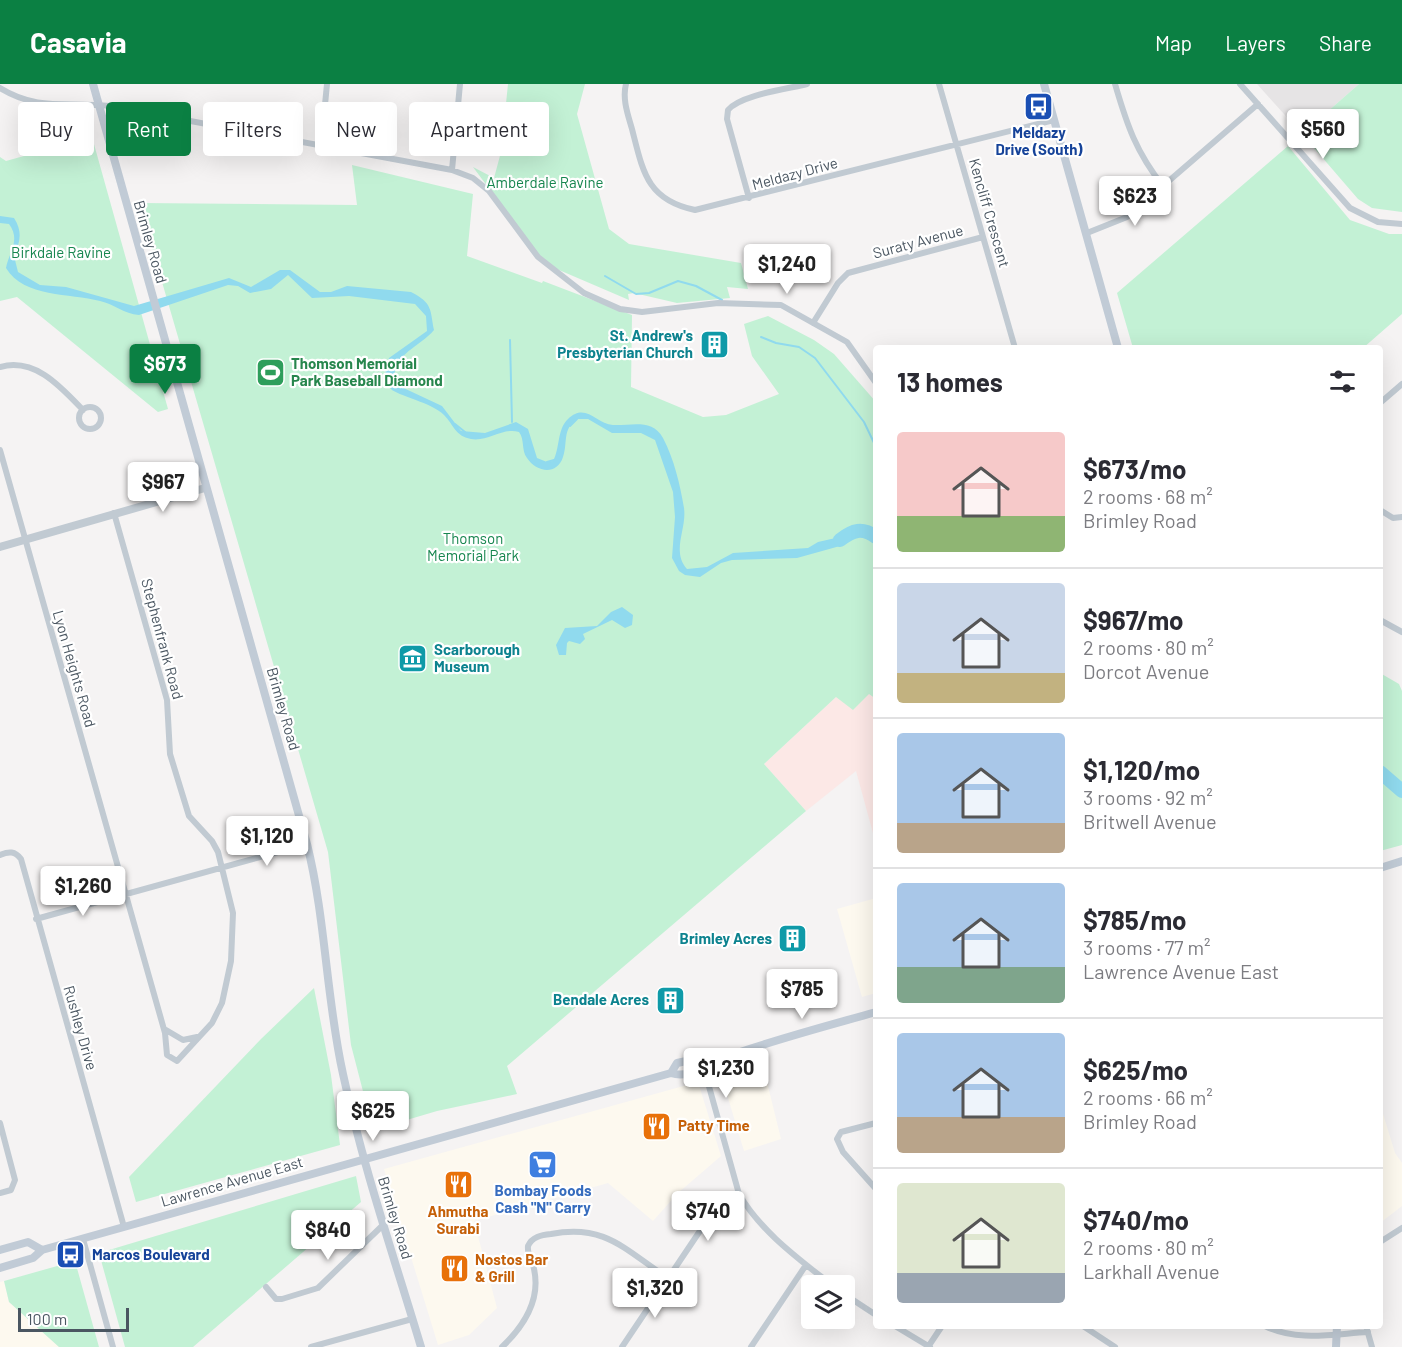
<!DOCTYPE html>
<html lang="en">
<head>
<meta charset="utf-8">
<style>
	:root { --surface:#fff; --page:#f7f7f7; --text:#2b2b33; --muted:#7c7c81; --line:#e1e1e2; --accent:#0b8043 }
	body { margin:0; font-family:Barlow,sans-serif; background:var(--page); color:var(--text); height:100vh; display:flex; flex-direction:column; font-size:22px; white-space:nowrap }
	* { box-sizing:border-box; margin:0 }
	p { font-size:20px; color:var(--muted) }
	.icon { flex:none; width:33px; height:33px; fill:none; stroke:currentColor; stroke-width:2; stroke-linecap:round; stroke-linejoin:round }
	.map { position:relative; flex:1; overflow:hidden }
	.side { position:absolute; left:873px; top:261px; width:510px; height:984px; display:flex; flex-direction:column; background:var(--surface); border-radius:6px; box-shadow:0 6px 24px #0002 }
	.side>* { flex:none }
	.guide { position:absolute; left:18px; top:18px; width:570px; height:54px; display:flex; gap:12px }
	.fabs { position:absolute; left:801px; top:1191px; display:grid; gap:12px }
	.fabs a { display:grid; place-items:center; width:54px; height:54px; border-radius:6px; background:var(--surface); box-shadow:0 6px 24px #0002; font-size:30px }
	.scale { position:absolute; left:18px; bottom:15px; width:111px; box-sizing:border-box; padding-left:6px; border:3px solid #4a5661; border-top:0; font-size:16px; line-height:21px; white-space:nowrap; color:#4a5661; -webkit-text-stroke:4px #fff; paint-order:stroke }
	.price { position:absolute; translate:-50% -51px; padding:0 14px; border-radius:6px; background:#fff; color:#222; font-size:20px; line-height:39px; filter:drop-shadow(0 2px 3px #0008) }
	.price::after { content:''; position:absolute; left:50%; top:36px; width:18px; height:14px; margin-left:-9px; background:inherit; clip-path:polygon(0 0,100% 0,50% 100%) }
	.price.on { background:var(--accent); color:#fff }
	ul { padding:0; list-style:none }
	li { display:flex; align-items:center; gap:18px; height:150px; padding:0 24px }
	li+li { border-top:2px solid var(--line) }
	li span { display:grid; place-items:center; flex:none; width:168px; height:120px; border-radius:6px; color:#555 }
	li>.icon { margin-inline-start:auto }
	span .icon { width:72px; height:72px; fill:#fffc; stroke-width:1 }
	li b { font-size:26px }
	h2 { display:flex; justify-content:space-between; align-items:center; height:72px; padding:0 24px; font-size:26px }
	.tag { padding:0 21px; border-radius:6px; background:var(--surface); box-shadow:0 6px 24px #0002; font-size:21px; line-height:54px }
	.tag.on { background:var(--accent); color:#fff }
	header { display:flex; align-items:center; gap:36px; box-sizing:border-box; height:84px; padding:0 30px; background:var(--accent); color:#fff }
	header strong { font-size:28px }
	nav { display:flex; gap:33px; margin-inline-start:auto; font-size:21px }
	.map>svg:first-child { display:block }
</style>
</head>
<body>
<header>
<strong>Casavia</strong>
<nav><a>Map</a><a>Layers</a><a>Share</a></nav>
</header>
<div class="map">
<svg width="1402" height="1263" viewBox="0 0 1402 1263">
	<rect width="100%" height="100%" fill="#f5f3f3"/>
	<!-- commercial -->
	<path fill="#fdf9ef" d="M876 814V909L862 913 837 825Z
		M722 994H766L781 1055 744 1067Z
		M698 998 721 1072 678 1109 653 1137 608 1099 474 1137 497 1224 469 1251 438 1261 384 1085Z
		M1380 1020 1395 1069 1402 1079V1122L1380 1139Z
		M4 1197 9 1218 59 1263H0V1198Z"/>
	<!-- education -->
	<path fill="#e6e4e5" d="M1257 0H1359L1302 50Z"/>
	<!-- medical -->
	<path fill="#fce8e6" d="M870 610 876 615V760L856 687 806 727 764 680 836 613Z"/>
	<!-- green -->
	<path fill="#c3f1d5" d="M508 0H585L577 30 609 145 629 160 741 179 748 205 727 203 730 214 677 219 634 209 628 210 629 216 545 180 473 83 494 94 501 68Z
		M1359 0H1402V128L1372 124 1358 115 1302 50Z
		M92 53 168 325 158 328 17 213 0 217V73L6 77Z
		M1288 62 1350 136 1389 150H1402V230L1363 264H1133L1117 209Z
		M352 81 473 110 467 172 542 199 543 197 632 231 631 303 703 333 726 331 779 310 752 272 744 240 768 232 814 256 834 270 876 318V615L869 610 853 626 836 613 764 680 806 727 507 982 517 1010 437 1027 373 1046 351 961 328 768 139 119 357 121Z
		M1380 589 1399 600 1402 607V761L1380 767Z
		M314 904 331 991 340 1061 136 1118 129 1093 261 955Z
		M356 1092 361 1118 193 1263H125L99 1169Z
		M75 1177 99 1263H59L9 1218 4 1197Z"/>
	<!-- water -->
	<path fill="#90daee" d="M0 132 14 134C23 148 20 158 14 172L18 188 40 201 66 203 134 222 229 194 251 203 280 186H290L320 208H331L347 202 411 208C433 219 430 226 434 246 418 265 390 270 395 300L442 322 461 347 485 349 516 338 528 345 537 374 547 378 553 377C560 365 557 345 568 335 586 318 596 340 613 341 631 342 652 334 663 354 674 375 680 400 684 424 687 445 671 467 687 485L707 483 733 469 808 464 818 458 840 453V462L797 474 732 476 721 479 700 493 685 491 679 487 672 474 675 433 673 408 655 356 641 349H612L588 335H577C562 345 568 359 563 373 557 392 536 388 527 374 521 366 525 356 519 348 503 343 488 358 471 355 455 352 454 341 444 331 433 319 396 311 391 305 383 297 385 284 389 274L427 247 426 232 415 220 349 212 312 214 288 191 271 205 250 209 238 202 228 201 139 231C124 230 114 220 100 217 70 209 24 214 6 184 9 168 21 156 9 140L0 139Z
		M622 523 633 531 632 541 625 544 612 536 583 550 585 555 580 560 569 557 567 559 566 571H559L556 561 565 544 597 542 611 528Z"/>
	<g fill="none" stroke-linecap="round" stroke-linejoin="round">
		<!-- stream -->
		<path stroke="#90daee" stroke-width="2" d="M14 178 15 170
			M605 192 636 210 649 209 678 197 696 202 722 216
			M761 253 776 259 799 263 815 274 864 338 876 363
			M510 256 512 338
			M455 340 465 348
			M570 342 577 335
			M547 378 554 376"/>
		<!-- river -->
		<path stroke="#90daee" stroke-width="14" d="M840 456C853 446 862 443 876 453
			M1380 688 1402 707"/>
		<!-- minor -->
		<path stroke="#c1cad2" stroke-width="6" d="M626 0C622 15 628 31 632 45 643 88 647 116 695 126L1054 36
			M939 0 1015 264
			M1115 0C1127 41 1136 68 1163 102
			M1240 0 1350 124 1378 138 1402 140
			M0 4C39 28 68 17 110 22L452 86 473 94 489 107 538 173 584 209 620 225 642 228 718 219 781 221 847 258 876 299
			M321 62 327 0
			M452 86 460 0
			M749 114 727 35 728 26C740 11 787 5 807 0
			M1087 149 1127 133 1258 20
			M813 239 838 199 848 189 983 153
			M0 283C35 273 61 303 83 326
			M1380 319 1402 300
			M79 334a11 11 0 1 1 22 0a11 11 0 1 1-22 0Z
			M0 366 165 949 167 971 177 977 212 939 222 919 231 877 233 829 218 768 212 757 189 732 170 670 167 616 114 429
			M1380 426 1393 434 1402 433
			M1380 536 1402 548
			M0 771C9 767 15 767 21 775L124 1143
			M36 835 307 760
			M166 946 183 956 197 953
			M703 981 739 1110C761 1148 799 1175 833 1202
			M0 1039 15 1096 11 1106 0 1109
			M876 1039 841 1048 837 1055 843 1068 876 1105
			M83 1155 113 1263
			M1380 1158 1402 1144
			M266 1203 276 1215H282L318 1204 383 1141
			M844 1210 876 1231
			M895 1242 930 1263
			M1083 1242 1115 1263
			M1265 1242C1297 1258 1333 1250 1368 1248
			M1366 1242 1372 1263
			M311 1263 412 1235
			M502 1263C524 1242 541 1216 534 1185 532 1177 527 1171 528 1162 532 1153 541 1151 551 1150 605 1139 626 1167 668 1194
			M622 1263 714 1126 721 1119 739 1110
			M751 1263 806 1181
			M928 1263 942 1242"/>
		<!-- tertiary -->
		<path stroke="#c1cad2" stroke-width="8" d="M0 463 205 404"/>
		<!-- secondary -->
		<path stroke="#c1cbd6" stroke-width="8" d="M93 0 307 760C326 836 326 914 343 990 363 1083 394 1173 421 1263
			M1044 0 1118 264
			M1380 784 1402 777
			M671 989 677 979 691 976 703 980
			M0 1166 28 1158 42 1166
			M0 1184 33 1174 42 1166 671 989C689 995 701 982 717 976 769 957 823 943 876 928
			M1336 1263 1337 1242"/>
	</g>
	<!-- icons -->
	<defs>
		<symbol id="bus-square" viewBox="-11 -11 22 22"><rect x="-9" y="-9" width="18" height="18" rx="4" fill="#1a4fb4" stroke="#fff"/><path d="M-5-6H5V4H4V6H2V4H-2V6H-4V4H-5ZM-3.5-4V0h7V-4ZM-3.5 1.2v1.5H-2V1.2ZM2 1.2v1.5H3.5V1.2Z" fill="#fff"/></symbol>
		<symbol id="building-square" viewBox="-11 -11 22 22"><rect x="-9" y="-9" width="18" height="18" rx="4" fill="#0f9aa8" stroke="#fff"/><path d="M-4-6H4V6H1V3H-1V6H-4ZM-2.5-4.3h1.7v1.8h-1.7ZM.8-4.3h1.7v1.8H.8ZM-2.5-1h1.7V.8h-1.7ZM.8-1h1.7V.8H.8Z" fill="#fff"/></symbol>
		<symbol id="stadium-square" viewBox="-11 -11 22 22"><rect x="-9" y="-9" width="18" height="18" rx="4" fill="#2e9e5b" stroke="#fff"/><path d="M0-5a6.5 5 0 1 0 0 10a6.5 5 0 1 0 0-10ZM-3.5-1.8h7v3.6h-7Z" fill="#fff"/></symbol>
		<symbol id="museum-square" viewBox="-11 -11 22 22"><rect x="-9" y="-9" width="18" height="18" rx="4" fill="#0f9aa8" stroke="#fff"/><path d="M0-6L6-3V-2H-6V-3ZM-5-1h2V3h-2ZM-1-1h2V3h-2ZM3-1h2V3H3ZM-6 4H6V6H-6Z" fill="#fff"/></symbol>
		<symbol id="restaurant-square" viewBox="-11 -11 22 22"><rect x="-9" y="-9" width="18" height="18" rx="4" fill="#e8710a" stroke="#fff"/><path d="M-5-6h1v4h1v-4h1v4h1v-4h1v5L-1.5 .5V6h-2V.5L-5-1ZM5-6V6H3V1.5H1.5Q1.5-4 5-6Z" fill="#fff"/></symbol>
		<symbol id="supermarket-square" viewBox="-11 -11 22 22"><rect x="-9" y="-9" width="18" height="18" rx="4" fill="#3f7fe0" stroke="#fff"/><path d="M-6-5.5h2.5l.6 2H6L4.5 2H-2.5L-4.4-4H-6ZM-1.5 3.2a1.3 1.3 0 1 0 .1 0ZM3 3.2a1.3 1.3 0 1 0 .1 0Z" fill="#fff"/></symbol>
	</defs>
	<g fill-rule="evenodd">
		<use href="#bus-square" x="1022" y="6" width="33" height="33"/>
		<use href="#building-square" x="698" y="244" width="33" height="33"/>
		<use href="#stadium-square" x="254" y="272" width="33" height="33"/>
		<use href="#museum-square" x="396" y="558" width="33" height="33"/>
		<use href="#building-square" x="776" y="838" width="33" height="33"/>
		<use href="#building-square" x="654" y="900" width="33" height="33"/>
		<use href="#restaurant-square" x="640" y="1026" width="33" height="33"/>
		<use href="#supermarket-square" x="526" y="1064" width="33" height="33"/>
		<use href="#restaurant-square" x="442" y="1084" width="33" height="33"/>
		<use href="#bus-square" x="54" y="1154" width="33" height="33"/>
		<use href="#restaurant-square" x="438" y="1168" width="33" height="33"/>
	</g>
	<g text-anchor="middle" stroke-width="4.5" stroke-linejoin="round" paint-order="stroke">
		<!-- transit labels -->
		<g font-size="15" font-weight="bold" fill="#164399" stroke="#fff">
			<text x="1039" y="54">Meldazy<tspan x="1039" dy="17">Drive (South)</tspan></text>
			<text x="92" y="1176" text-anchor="start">Marcos Boulevard</text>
		</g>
		<!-- street labels -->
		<g font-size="15" fill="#4a5661" stroke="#fff">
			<text transform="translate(795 90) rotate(-15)" y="5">Meldazy Drive</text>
			<text transform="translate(989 129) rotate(74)" y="5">Kencliff Crescent</text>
			<text transform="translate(150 158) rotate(74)" y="5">Brimley Road</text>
			<text transform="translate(918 158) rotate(-15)" y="5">Suraty Avenue</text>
			<text transform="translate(162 555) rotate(75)" y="5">Stephenfrank Road</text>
			<text transform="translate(74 585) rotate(74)" y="5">Lyon Heights Road</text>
			<text transform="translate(283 625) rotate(74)" y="5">Brimley Road</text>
			<text transform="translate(80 944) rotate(74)" y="5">Rushley Drive</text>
			<text transform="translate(232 1098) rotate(-16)" y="5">Lawrence Avenue East</text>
			<text transform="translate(395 1134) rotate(73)" y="5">Brimley Road</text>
		</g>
		<!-- park labels -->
		<g font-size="15" fill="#17864f" stroke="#fff">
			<text x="545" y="104">Amberdale Ravine</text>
			<text x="61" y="174">Birkdale Ravine</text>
			<text x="473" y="460">Thomson<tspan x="473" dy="17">Memorial Park</tspan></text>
		</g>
		<!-- culture labels -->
		<g font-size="15" font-weight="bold" fill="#0d838f" stroke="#fff" text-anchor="end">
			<text x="693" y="257">St. Andrew's<tspan x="693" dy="17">Presbyterian Church</tspan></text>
			<text x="434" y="571" text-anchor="start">Scarborough<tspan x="434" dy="17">Museum</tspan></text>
			<text x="772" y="860">Brimley Acres</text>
			<text x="649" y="921">Bendale Acres</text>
		</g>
		<!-- leisure labels -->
		<g font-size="15" font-weight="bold" fill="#27864d" stroke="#fff" text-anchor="start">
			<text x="291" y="285">Thomson Memorial<tspan x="291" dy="17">Park Baseball Diamond</tspan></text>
		</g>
		<!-- food labels -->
		<g font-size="15" font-weight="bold" fill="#c56008" stroke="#fff" text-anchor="start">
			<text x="678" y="1047">Patty Time</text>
			<text x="458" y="1133" text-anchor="middle">Ahmutha<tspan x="458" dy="17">Surabi</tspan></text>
			<text x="475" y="1181">Nostos Bar<tspan x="475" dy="17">&amp; Grill</tspan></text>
		</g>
		<!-- shop labels -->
		<g font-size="15" font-weight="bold" fill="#366cbe" stroke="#fff">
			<text x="543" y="1112">Bombay Foods<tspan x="543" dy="17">Cash "N" Carry</tspan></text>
		</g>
	</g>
</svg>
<div class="fabs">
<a><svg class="icon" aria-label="layers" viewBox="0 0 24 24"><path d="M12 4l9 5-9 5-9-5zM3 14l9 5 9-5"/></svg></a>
</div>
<div class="scale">100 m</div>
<b class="price" style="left:1323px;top:76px">$560</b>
<b class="price" style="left:1135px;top:143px">$623</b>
<b class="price" style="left:787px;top:211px">$1,240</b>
<b class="price on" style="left:165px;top:311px">$673</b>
<b class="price" style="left:163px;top:429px">$967</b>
<b class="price" style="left:267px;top:783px">$1,120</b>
<b class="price" style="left:83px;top:833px">$1,260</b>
<b class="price" style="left:802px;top:936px">$785</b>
<b class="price" style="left:726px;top:1015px">$1,230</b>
<b class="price" style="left:373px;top:1058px">$625</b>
<b class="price" style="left:708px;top:1158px">$740</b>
<b class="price" style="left:328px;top:1177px">$840</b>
<b class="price" style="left:655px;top:1235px">$1,320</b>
<div class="guide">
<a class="tag">Buy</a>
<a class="tag on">Rent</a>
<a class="tag">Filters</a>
<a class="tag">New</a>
<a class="tag">Apartment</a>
</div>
<section class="side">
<h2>13 homes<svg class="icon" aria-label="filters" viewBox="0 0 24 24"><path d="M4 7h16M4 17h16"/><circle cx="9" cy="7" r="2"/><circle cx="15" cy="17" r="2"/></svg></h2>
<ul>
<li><span style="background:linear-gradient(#f6c9c9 70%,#8fb573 0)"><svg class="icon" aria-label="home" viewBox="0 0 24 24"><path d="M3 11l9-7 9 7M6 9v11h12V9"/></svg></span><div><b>$673/mo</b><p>2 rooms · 68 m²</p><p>Brimley Road</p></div></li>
<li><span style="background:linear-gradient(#c9d6e8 75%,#c2b280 0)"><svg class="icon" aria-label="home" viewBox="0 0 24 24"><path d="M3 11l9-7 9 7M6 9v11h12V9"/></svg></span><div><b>$967/mo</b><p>2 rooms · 80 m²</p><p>Dorcot Avenue</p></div></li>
<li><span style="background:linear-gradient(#a9c7e8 75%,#b9a48a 0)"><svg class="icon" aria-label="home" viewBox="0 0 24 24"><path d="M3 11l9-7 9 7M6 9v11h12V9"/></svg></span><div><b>$1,120/mo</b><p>3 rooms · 92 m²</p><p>Britwell Avenue</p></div></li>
<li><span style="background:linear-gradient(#a9c7e8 70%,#7fa58c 0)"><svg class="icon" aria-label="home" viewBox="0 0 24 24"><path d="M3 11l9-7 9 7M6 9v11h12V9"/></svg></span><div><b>$785/mo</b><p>3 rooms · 77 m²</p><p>Lawrence Avenue East</p></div></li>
<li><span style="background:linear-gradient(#a9c7e8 70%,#b9a48a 0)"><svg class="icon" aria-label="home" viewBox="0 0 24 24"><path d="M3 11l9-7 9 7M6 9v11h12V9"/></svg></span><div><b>$625/mo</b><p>2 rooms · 66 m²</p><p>Brimley Road</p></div></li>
<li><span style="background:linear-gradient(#dfe7d0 75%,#9aa5b1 0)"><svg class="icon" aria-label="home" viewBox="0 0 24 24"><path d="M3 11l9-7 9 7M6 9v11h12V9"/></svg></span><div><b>$740/mo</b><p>2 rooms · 80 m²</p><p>Larkhall Avenue</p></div></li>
</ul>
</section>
</div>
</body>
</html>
